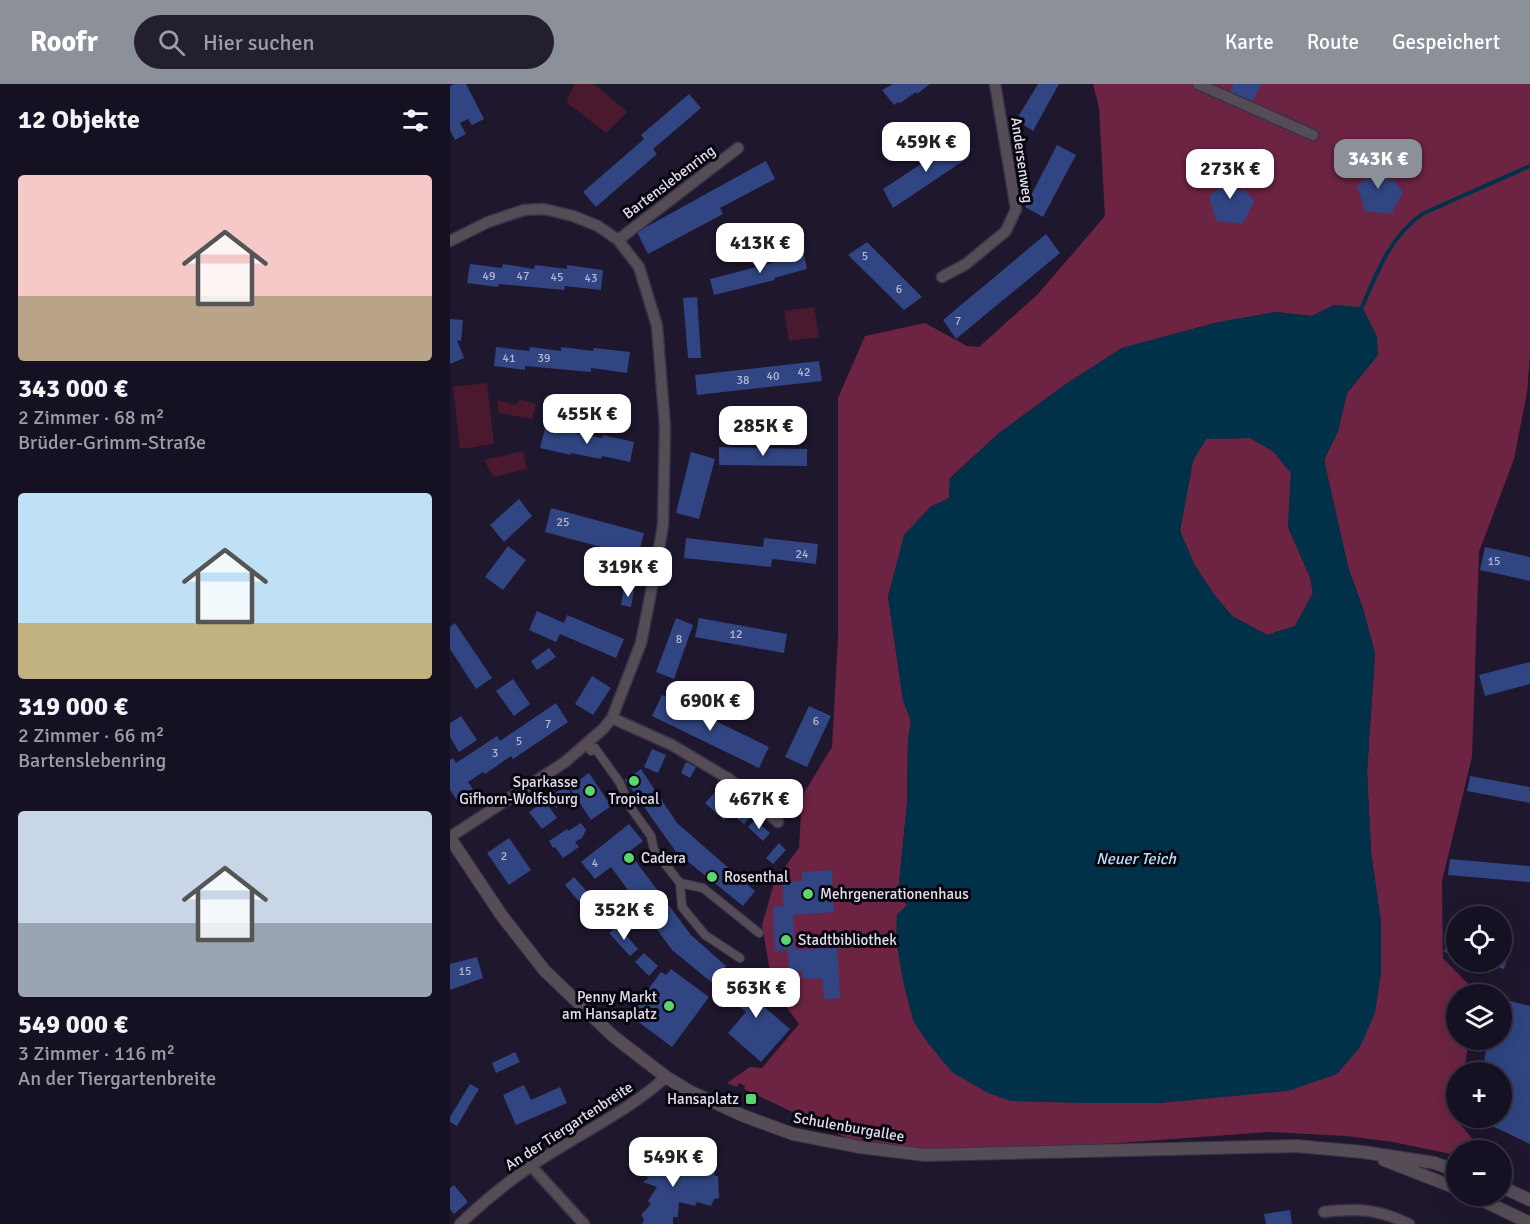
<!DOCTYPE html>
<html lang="de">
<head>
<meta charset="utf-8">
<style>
	:root { --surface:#161122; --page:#231f2f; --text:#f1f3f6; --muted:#9e9da5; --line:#353140; --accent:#8c9099 }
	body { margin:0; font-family:Signika,sans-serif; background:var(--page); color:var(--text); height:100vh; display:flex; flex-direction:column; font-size:22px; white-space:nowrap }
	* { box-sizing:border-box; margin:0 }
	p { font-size:20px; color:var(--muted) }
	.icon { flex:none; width:33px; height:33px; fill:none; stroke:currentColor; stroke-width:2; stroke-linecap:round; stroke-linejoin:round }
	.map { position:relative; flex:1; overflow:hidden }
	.details { display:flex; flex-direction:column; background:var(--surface); width:450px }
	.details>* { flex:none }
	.tools { position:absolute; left:996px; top:822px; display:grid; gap:12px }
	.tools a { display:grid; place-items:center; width:66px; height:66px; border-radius:50%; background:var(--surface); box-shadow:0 6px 24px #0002,0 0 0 2px var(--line); font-size:30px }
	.price { position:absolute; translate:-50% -51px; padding:0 14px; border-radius:12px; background:#fff; color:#222; font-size:20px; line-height:39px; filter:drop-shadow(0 2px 3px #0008) }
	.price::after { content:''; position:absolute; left:50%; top:36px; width:18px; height:14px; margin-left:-9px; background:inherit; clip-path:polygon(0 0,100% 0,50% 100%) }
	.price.current { background:var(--accent); color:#fff }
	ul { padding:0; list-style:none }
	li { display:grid; align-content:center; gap:12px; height:318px; padding:0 18px }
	li span { display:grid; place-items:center; height:186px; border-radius:6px; color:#555 }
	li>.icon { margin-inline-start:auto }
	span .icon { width:108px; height:108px; fill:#fffc; stroke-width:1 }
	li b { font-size:26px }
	h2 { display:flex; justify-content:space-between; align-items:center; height:72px; padding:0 18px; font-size:26px }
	header { display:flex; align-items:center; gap:36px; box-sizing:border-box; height:84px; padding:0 30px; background:var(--accent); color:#fff }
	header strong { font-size:28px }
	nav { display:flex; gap:33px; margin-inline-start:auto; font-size:21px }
	.search { width:420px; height:54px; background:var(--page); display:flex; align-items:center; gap:15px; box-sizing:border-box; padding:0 21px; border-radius:33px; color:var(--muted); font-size:22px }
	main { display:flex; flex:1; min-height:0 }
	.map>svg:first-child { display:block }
</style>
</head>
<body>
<header>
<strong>Roofr</strong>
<div class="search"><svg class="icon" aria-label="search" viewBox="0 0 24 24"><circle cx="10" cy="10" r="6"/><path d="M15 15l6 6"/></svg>Hier suchen</div>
<nav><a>Karte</a><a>Route</a><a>Gespeichert</a></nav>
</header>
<main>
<section class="details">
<h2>12 Objekte<svg class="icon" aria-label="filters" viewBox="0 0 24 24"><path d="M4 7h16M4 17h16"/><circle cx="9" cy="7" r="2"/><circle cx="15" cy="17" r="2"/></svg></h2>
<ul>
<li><span style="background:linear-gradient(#f6c9c9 65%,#b9a48a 0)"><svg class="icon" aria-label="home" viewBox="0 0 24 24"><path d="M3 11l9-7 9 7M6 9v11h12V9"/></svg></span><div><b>343 000 €</b><p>2 Zimmer · 68 m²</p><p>Brüder-Grimm-Straße</p></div></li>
<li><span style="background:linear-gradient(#bfe0f5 70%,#c2b280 0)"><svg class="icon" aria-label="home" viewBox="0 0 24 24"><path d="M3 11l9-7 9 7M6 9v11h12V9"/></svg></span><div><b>319 000 €</b><p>2 Zimmer · 66 m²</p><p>Bartenslebenring</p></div></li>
<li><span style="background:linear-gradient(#c9d6e8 60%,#9aa5b1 0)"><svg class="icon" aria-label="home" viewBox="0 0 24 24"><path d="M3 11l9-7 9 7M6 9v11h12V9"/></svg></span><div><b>549 000 €</b><p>3 Zimmer · 116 m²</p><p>An der Tiergartenbreite</p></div></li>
</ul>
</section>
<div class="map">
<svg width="1080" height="1140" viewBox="0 0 1080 1140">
	<rect width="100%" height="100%" fill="#1e172e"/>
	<!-- green -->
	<path fill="#4b192d" d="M125 0H144L177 28 156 49 116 18Z
		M364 223 369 253 339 257 334 227Z
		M37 299 44 360 10 365 3 303Z
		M70 315 86 320 82 335 49 329 47 316 66 321Z
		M73 367 77 385 43 393 34 376Z"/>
	<!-- forest -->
	<path fill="#6c2442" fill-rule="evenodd" d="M643 0H1080V271L1077 309 1064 375 1029 468 1022 673 992 797 993 874 1026 908V910H1006V956H1019L1014 988H1006V1025L1004 1033 1032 1066H1006V1071L943 1058 896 1052 819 1048 654 1060 474 1065 397 1054 294 1005 295 1002 289 999 287 1003 277 999 300 983 312 984 349 940 323 905 312 841 325 796 349 764 352 712 382 663 388 553V314L415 252 475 239 517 262 529 263 587 211 655 132 649 24ZM884 221 928 271 897 309 888 347 874 376 898 483 914 528 925 570 917 687 921 768 931 839 770 1011 709 1019 464 938C454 902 446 868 447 831L457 821 448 810 457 719 458 656 461 637 453 616 438 512 480 423 499 414 500 394 549 349 619 298 672 264 769 238 826 228 862 232Z
		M800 354 823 367 841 389 838 443 860 493 863 509 845 542 817 551 782 532 765 512 744 480 730 447 743 376 756 355Z"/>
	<!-- water -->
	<path fill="#013149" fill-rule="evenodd" d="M884 221 912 223 927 252 928 271 897 309 888 347 874 376 898 483 914 528 925 570 917 687 921 768 931 839V889L925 929 910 963 887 990 838 1007 709 1019H633L561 1017 538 1009 502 988 477 958 464 938 454 901 446 857 447 831 457 821 448 811 457 719 458 656 461 638 453 616 438 512 454 451 480 423 499 414 500 395 549 349 619 298 672 264 769 238 826 228 862 232ZM800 354 823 367 841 389 838 443 860 493 863 509 845 542 817 551 782 532 765 512 744 480 730 447 743 377 756 355Z"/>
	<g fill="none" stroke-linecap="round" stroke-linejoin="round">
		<!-- stream -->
		<path stroke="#013149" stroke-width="4" d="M912 223C927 188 940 153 972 130L1080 82"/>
	</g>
	<!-- building -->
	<path fill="#304582" d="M4 0H16L34 35 22 41 18 35 10 39 16 50 5 56 0 46V2Z
		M443 0H480L467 10 466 8 450 19 448 18 444 21 432 6Z
		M588 0H609L583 47 566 36Z
		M784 0H811L802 18 780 8Z
		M239 10 251 24 203 65 207 70 146 123 133 108 194 55 191 51Z
		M509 55 519 73 443 124 433 105Z
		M607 61 626 71 593 133 575 123Z
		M919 70 940 98 943 95 953 108 941 130 915 127 907 102 922 91 911 76Z
		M316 77 325 95 270 124 273 130 198 170 187 148Z
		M771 80 791 108 795 105 804 118 792 140 766 137 759 112 774 101 763 86Z
		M596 150 610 169 506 255 493 236Z
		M417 158 472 213 454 226 398 171Z
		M353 167 357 185 324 194 325 196 264 211 260 195 322 179 321 175Z
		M20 180 52 184 53 180 84 185 85 181 117 185V181L153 186 151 206 115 202 114 206 49 200 48 203 17 199Z
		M247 213 251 274H238L233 214Z
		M0 235 13 236 11 257 7 256 14 274 0 280Z
		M46 263 79 267 80 263 111 267V263L143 267 144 264 180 268 177 289 141 284V288L75 282V286L44 282Z
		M369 277 372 297 247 311 245 291Z
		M95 344 152 354 153 351 184 358 180 378 152 372 151 375 121 369V371L90 364Z
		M269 363 357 365V382L269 381Z
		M241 368 265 375 249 435 226 429Z
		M69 415 82 432 54 458 40 441Z
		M101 424 194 449 188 473 95 448Z
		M236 454 313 463 314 454 368 460 366 480 322 475 321 483 234 474Z
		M58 462 76 476 53 506 35 493Z
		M1035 463 1080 473V497L1030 486Z
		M174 504 184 506 181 523 171 521Z
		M87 527 114 539 117 531 174 555 166 574 110 550 106 558 79 546Z
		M226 534 243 541 224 595 206 588Z
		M249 534 337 550 334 569 245 553Z
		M5 539 42 594 26 605 0 565V543Z
		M99 564 106 573 87 586 81 577Z
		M1080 578V600L1035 612 1029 591Z
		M142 592 161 604 143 631 125 620Z
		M63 595 80 620 64 632 46 607Z
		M212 611 319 663 309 684 202 632Z
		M106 619 118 638 63 675 61 672 35 690 33 688 18 698 23 705 7 716 0 706V676L3 674 6 679 47 652 50 657Z
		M359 622 381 632 357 683 335 673Z
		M11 632 27 656 9 668 0 653V639Z
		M202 665 216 671 208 689 194 683Z
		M236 678 246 683 240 694 231 689Z
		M191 685 227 739 305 807 293 822 226 768 175 696Z
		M139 689 161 722 141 736 119 703Z
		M1020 692 1080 703V719L1017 707Z
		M116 702 123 712 106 724 99 713Z
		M268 705 286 722 274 736 255 719Z
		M95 717 107 734 92 745 79 728Z
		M292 726 300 733 294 740 285 733Z
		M305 736 320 749 313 757 298 743Z
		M131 739 136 746 132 754 125 758 129 763 113 774 105 763 103 764 99 757 117 745 118 747Z
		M179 740 193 757 179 768 241 851 276 882 271 888 275 892 266 902 222 866 161 783 145 795 131 778Z
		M59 754 81 786 59 801 37 769Z
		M329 759 336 766 323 780 316 774Z
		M1000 775 1080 782V798L998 791Z
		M382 786 384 828 343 831 345 866 387 863 390 914 374 915 372 894 352 895V887L339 888 338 866 325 867 323 823 334 822 332 798 352 797V788Z
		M124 793 142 813 132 821 115 801Z
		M145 817 159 833 151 840 137 825Z
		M168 842 188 865 180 872 159 849Z
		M998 852 1006 854V872L994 868Z
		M1052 866 1059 868 1054 885 1029 878H1052Z
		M194 869 208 882 199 892 185 878Z
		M27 873 33 894 0 906V880Z
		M221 885 259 913 222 963 179 931 211 888 216 891Z
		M303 885 321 900 306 916 340 945 311 978 278 949 296 928 279 913Z
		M1052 915 1080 922V1060L1025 1034H1052V988H1033L1037 956H1052Z
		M65 968 70 978 46 989 42 979Z
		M20 1000 29 1005 7 1042 0 1038V1033Z
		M74 1001 81 1016 110 1003 117 1019 66 1041 53 1011Z
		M201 1062 205 1067 211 1065 214 1081 219 1077 221 1092 234 1086 235 1091 248 1087 249 1092 263 1086 265 1092H268L269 1114 264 1115 261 1122 247 1118 245 1122 229 1118 228 1133H223V1140H192L194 1135 191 1131 201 1120 198 1117 207 1103 193 1098 199 1094 183 1086 187 1081 183 1076Z
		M4 1101 18 1118 4 1130 0 1125V1104Z
		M840 1126 842 1140H816L814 1130Z"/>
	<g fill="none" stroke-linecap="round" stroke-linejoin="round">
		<defs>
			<path id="pedestrian" d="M136 661 141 667 145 664 170 699 181 724 201 752 204 766 230 799 253 804 309 849
				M230 799 232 823 255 851 290 874"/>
			<path id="minor" d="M748 0 863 51
				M168 156 288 64
				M0 157 38 138 74 126 94 125 123 132 148 142 168 156 189 183 207 242 215 343 213 441 206 483 191 559 162 634 153 645 115 678 0 753
				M492 193 516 180 556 147 566 125 545 0
				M162 634 222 661 279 695 328 738
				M81 1082 134 1140
				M874 1128C907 1124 928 1125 959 1140
				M10 1140C32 1119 56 1099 81 1082 126 1051 176 1029 216 993"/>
			<path id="tertiary" d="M0 754 52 832 95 887 163 952 216 993 239 1007 294 1032 343 1050 409 1063 475 1071 846 1062 913 1068 985 1079 1006 1087
				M934 1076 1006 1104
				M1052 1103 1080 1116
				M1023 1112 1080 1139"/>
		</defs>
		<!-- pedestrian casing -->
		<use href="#pedestrian" stroke="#393349" stroke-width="10"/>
		<!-- minor casing -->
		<use href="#minor" stroke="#393349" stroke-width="13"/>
		<!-- tertiary casing -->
		<use href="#tertiary" stroke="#393349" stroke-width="14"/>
		<!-- pedestrian -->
		<use href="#pedestrian" stroke="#564c55" stroke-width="8"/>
		<!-- minor -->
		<use href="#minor" stroke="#564c55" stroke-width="10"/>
		<!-- tertiary -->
		<use href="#tertiary" stroke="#564c55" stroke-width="12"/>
	</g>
	<!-- markers -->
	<g fill="#5ad56f" stroke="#07050e" stroke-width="2">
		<circle cx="184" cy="697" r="6"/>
		<circle cx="140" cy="707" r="6"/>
		<circle cx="179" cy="774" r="6"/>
		<circle cx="262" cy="793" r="6"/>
		<circle cx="358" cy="810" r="6"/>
		<circle cx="336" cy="856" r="6"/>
		<circle cx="219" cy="922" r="6"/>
		<rect x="295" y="1009" width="12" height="12" rx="3"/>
	</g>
	<g text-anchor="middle" stroke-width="6" stroke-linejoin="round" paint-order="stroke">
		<!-- number labels -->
		<g font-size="12" fill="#b6b8d2">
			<text x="415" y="176">5</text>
			<text x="39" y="196">49</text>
			<text x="73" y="196">47</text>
			<text x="107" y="197">45</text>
			<text x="141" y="198">43</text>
			<text x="449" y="209">6</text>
			<text x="508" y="241">7</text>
			<text x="59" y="278">41</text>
			<text x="94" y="278">39</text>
			<text x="354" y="292">42</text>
			<text x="323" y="296">40</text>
			<text x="293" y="300">38</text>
			<text x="113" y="442">25</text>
			<text x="352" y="474">24</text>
			<text x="1044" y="481">15</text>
			<text x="286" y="554">12</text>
			<text x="229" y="559">8</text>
			<text x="366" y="641">6</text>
			<text x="98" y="644">7</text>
			<text x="69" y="661">5</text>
			<text x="45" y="673">3</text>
			<text x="54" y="776">2</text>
			<text x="145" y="783">4</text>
			<text x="15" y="891">15</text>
		</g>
		<!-- street labels -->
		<g font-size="15" fill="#e2deed" stroke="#07050e">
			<text transform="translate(572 76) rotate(82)" y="5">Andersenweg</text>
			<text transform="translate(219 98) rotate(-37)" y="5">Bartenslebenring</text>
			<text transform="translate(119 1042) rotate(-33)" y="5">An der Tiergartenbreite</text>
			<text transform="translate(399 1043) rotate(10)" y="5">Schulenburgallee</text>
		</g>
		<!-- poi labels -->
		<g font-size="15" fill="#e2deed" stroke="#07050e" text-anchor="start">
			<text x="128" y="703" text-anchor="end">Sparkasse<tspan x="128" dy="17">Gifhorn-Wolfsburg</tspan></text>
			<text x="184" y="720" text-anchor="middle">Tropical</text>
			<text x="191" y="779">Cadera</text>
			<text x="274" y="798">Rosenthal</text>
			<text x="370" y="815">Mehrgenerationenhaus</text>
			<text x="348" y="861">Stadtbibliothek</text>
			<text x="207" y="918" text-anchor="end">Penny Markt<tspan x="207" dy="17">am Hansaplatz</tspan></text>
			<text x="289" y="1020" text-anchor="end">Hansaplatz</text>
		</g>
		<!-- water labels -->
		<g font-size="16" font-style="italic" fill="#b7def8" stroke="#07050e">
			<text x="686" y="780">Neuer Teich</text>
		</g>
	</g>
</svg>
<div class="tools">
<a><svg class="icon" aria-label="locate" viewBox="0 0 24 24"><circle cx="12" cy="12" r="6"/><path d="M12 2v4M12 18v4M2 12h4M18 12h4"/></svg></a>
<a><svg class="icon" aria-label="layers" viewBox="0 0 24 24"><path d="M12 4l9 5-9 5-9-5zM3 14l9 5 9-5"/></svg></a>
<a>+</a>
<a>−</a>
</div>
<b class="price" style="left:476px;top:89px">459K €</b>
<b class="price current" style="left:928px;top:106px">343K €</b>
<b class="price" style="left:780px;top:116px">273K €</b>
<b class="price" style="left:310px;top:190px">413K €</b>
<b class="price" style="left:137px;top:361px">455K €</b>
<b class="price" style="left:313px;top:373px">285K €</b>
<b class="price" style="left:178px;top:514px">319K €</b>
<b class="price" style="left:260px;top:648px">690K €</b>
<b class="price" style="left:309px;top:746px">467K €</b>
<b class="price" style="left:174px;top:857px">352K €</b>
<b class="price" style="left:306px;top:935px">563K €</b>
<b class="price" style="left:223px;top:1104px">549K €</b>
</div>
</main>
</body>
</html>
